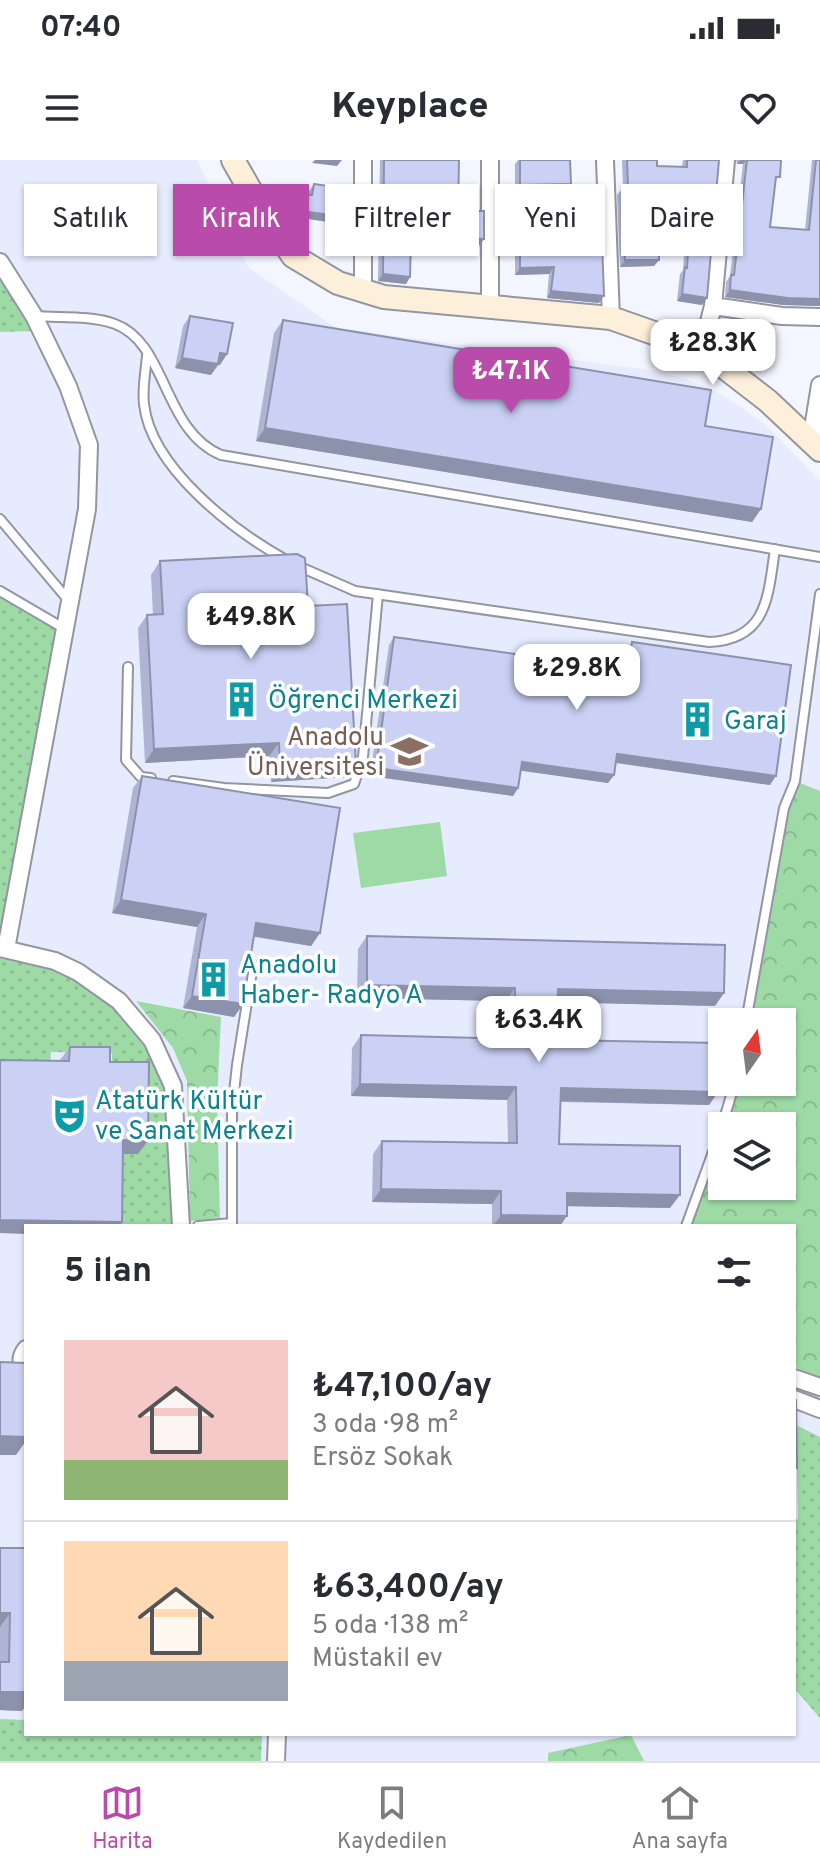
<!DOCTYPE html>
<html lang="tr">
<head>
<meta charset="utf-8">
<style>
	:root { --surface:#fff; --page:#f7f7f7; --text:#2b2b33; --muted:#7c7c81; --line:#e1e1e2; --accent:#b94baa }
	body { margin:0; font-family:Overpass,sans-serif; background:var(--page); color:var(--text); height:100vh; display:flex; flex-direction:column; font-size:30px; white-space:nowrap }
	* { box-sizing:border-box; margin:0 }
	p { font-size:26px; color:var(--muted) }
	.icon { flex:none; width:44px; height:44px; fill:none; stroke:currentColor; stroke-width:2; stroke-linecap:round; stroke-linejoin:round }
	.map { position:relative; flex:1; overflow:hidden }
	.panel { position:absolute; left:24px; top:1064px; width:772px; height:512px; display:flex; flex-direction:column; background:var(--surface); border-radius:0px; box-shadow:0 2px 6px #0004 }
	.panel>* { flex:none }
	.guide { position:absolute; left:24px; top:24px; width:772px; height:72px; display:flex; gap:16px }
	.needle { width:52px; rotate:14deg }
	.tools { position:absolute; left:708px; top:848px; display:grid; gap:16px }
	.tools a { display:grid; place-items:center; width:88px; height:88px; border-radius:0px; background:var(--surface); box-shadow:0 2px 6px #0004; font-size:40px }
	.price { position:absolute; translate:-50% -68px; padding:0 18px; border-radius:16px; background:#fff; color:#222; font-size:26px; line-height:52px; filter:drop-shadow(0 2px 4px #0008) }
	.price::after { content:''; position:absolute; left:50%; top:48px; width:24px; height:18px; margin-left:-12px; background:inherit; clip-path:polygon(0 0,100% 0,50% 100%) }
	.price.on { background:var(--accent); color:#fff }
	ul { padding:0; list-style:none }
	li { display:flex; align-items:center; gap:24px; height:200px; padding:0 40px }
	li+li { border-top:2px solid var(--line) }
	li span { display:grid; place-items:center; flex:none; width:224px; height:160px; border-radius:0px; color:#555 }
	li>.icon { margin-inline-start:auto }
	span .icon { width:96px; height:96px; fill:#fffc; stroke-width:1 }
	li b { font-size:34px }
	h2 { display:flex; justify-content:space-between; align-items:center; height:96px; padding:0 40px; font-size:34px }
	.chip { padding:0 28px; border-radius:0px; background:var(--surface); box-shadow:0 2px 6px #0004; font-size:28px; line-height:72px }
	.chip.on { background:var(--accent); color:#fff }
	.status { display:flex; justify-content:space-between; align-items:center; height:56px; padding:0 40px; background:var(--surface); direction:ltr }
	.status svg { height:22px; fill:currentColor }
	header { display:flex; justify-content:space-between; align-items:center; height:104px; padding:0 40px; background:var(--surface); font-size:36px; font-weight:800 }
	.tab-bar { display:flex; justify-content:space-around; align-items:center; height:112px; border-top:2px solid var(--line); background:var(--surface); font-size:22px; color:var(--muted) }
	.tab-bar a { display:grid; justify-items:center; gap:4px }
	.tab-bar .on { color:var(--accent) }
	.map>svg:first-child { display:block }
</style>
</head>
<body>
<div class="status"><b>07:40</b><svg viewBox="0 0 49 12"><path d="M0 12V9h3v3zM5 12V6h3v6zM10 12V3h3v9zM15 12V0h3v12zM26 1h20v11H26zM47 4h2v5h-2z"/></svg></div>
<header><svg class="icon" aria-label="menu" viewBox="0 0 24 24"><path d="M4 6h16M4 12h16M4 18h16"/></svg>Keyplace<svg class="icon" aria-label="heart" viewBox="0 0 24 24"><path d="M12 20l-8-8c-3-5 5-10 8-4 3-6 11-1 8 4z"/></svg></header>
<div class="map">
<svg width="820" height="1601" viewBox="0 0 820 1601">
	<defs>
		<pattern id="grass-dots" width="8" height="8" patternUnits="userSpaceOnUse" patternTransform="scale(2)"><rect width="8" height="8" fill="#9edaa6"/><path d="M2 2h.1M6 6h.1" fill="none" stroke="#88bb8f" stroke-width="1.8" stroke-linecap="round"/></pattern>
		<pattern id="forest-crowns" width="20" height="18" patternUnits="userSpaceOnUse" patternTransform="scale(2)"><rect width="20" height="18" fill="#9edaa6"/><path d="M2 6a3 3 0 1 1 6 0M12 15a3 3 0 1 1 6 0" fill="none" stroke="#88bb8f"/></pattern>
	</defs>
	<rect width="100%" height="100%" fill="#f3f5ff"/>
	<!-- built -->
	<path fill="#e7ebfe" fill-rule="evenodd" d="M0 0H197L248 107 336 168 656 211 686 219 715 231 741 247 766 265 820 321V1601H0ZM722 862H782V922H722ZM722 966H782V1026H722ZM26 1066H794V1574H26Z"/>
	<!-- grass -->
	<path fill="url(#grass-dots)" d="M0 117 35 171 0 172Z
		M0 431 66 469 6 789 100 825 164 902 181 1066H111L114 994H138L112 907V893L51 892 50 907H0Z
		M796 1265 820 1277V1558L794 1528V1360L798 1359Z
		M0 1559 26 1560V1574H262L261 1601H0Z"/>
	<!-- forest -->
	<path fill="url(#forest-crowns)" d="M795 621 820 631V1220L794 1206V1066H686L722 967V1026H782V966H722L735 922H782V862H746L784 648Z
		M136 841 221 857 217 941 220 1058 190 1061 187 921 173 888Z
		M631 1575 644 1601H548V1593Z"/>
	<!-- garden -->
	<path fill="#9edaa6" d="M440 662 447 716 361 728 353 673Z"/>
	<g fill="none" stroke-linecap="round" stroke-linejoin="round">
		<defs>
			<path id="lane" d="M35 156C60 158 91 155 115 164 167 183 163 271 221 295L820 397
				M147 195C146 210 142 228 144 244 151 308 234 371 286 400
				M0 359 69 441
				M298 406 355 431 709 482C768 480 768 435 775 389
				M0 431 65 469
				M128 507 126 600 141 617 151 618
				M173 621 224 628 328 633 354 624 363 597 378 434
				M746 862 784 648 795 621 820 434
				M722 966 735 922
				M198 1066 232 1063V951L237 905 253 805
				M686 1066 722 967"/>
			<path id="street" d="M605 0 611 158
				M0 102 34 156 68 226 89 285 87 349 6 789
				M363 133V0
				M490 145V0
				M713 146 782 156 820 157
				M702 190 713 146 726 0
				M811 281 820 225
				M0 788 55 801 78 812 119 841 152 880 173 926 181 1066
				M26 1189C20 1197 20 1202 26 1210
				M794 1218 820 1227
				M794 1239 820 1249
				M276 1601 277 1574"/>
			<path id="secondary" d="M233 0 261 49 293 96 338 123 384 137 611 158 702 190 768 241 820 290"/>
		</defs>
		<!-- lane casing -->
		<use href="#lane" stroke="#9395a0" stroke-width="12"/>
		<!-- street casing -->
		<use href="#street" stroke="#9395a0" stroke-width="20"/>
		<!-- secondary casing -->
		<use href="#secondary" stroke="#9395a0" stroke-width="26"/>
		<!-- lane -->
		<use href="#lane" stroke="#fff" stroke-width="8"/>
		<!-- street -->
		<use href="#street" stroke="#fff" stroke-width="16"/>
		<!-- secondary -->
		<use href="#secondary" stroke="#fdf0db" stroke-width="22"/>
	</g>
	<!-- wall -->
	<path fill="#aeb4d3" d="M380 0H459L458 51 484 79 479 86 411 85 410 117 406 124 378 121Z
		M518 0H570L566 31 515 32V4Z
		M622 0H657V6L682 7 683 0H719L702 145 677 141 680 114 683 110 688 36 658 37 659 100 654 106 620 107 617 35 623 28Z
		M736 0H781L775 24 770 67 805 70 812 0H820V146L783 145 725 137 726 122 730 116 743 4H737Z
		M314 24 349 65 295 57 297 42 302 35H309V31Z
		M589 28 599 143 547 138 549 114 515 115V87L520 80 583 79 584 35Z
		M190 156 227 194 211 215 175 208 183 166Z
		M283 160 705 266 761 349 752 362 256 281 274 173Z
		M160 401 308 446 347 617 271 622 269 596 145 603 138 468 147 455H153L151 415Z
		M394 477 624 509 627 491 632 482 770 625 615 603 614 615 608 623 521 610 518 628 513 636 370 616 389 485Z
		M142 616 320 773 311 786 254 777 243 844 234 857 183 848 197 767 112 753 133 628Z
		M367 776 715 846 557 842 556 880 718 932 709 945 560 942 559 984 670 1048 567 1046 560 1066H492V1044L372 1042 373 994 382 981 508 983 507 940 351 936 352 888 361 875 507 878 506 841 357 838 358 789Z
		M70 887 110 902 138 994H123L122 1062 119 1066H26L60 900Z
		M0 1388 26 1545 22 1551 0 1550Z"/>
	<!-- shaded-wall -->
	<path fill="#8d92ac" d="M315 0H342L337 6 312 3Z
		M740 0H746L743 4H737Z
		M571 24 566 31 515 32 520 25Z
		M692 29 688 36 653 38 658 31Z
		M300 51 354 58 349 65 295 57Z
		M411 78 484 79 479 86 406 85Z
		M625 100H659L654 106 620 107Z
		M554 107 549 114 515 115 520 108Z
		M383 114 410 117 406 124 378 121Z
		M730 130 820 139V146L783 145 725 137Z
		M551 131 604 136 599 143 547 138Z
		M682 134 707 138 702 145 677 141Z
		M220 193 227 194 220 205 213 203Z
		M182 198 218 204 211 215 175 208Z
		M265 268 761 349 752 362 256 281Z
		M279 583 269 596 145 603 154 589Z
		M617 594 776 616 770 625 611 602Z
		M522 602 614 615 608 623 516 610Z
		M356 604 347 617 271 622 280 608Z
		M376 608 518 628 513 636 370 616Z
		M121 740 206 754 197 767 112 753Z
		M256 763 320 773 311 786 247 775Z
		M367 825 515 828 506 841 357 838Z
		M558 829 724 833 715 846 548 842Z
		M192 836 243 844 234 857 183 848Z
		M360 924 516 927 507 940 351 936Z
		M561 928 718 932 709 945 552 941Z
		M123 980 148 981 138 994H114Z
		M381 1029 501 1031 492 1044 372 1042Z
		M567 1033 680 1035 670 1048 558 1046Z
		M501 1055 567 1056 560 1066H493Z
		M0 1060 122 1062 119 1066H26V1074L0 1073Z
		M0 1276 26 1277V1281L16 1295H0Z
		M0 1453H10L0 1467Z
		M0 1532H26V1545L22 1551 0 1550Z"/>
	<!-- building -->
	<path fill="#cad1f5" stroke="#8d92ac" stroke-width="2" d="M384 0H459L458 51H484V79L411 78 410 117 383 114Z
		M520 0H570L571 24 520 25Z
		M627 0H657V6L687 7V0H719L707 138 682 134 685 107 687 108 692 29 658 31 659 100H625L622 28H628Z
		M747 0H781L780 17H776L770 67 809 70 816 0H820V139L788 138 730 130 731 115H734Z
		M314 24 357 30 354 58 300 51 302 35H312Z
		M589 28H600L604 136 551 131 554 107 520 108V80L588 79Z
		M190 156 233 163 227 194 220 193 218 204 182 198Z
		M283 160 711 230 705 266 773 277 761 349 265 268Z
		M297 394 305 398 308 446 347 444 356 604 280 608 279 583 154 589 147 455 163 454 160 401Z
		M394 477 628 510 632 482 791 505 776 616 617 594 614 615 522 602 518 628 376 608Z
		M142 616 340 648 320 773 256 763 243 844 192 836 206 754 121 740Z
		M367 776 725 785 724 833 558 829 556 880 719 883 718 932 561 928 559 984 680 986V1035L567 1033V1056L501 1055V1031L381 1029 382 981 517 983 516 927 360 924 361 875 516 879 515 828 367 825Z
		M70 887H110V902H149L148 981 123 980 122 1062 0 1060V900L69 901Z
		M0 1202 26 1203V1277L0 1276Z
		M794 1240H796L797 1308H794Z
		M0 1388H26V1532H0V1502H9L10 1453H0Z"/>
	<!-- icons -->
	<defs>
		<symbol id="building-bare" viewBox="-9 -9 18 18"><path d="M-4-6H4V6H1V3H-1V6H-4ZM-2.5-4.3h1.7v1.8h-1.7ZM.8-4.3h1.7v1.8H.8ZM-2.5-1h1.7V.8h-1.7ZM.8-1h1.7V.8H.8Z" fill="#0f9aa8" stroke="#fff" stroke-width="2.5" paint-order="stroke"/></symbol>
		<symbol id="university-bare" viewBox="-9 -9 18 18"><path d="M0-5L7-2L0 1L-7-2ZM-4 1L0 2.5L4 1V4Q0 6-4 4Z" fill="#8d6e63" stroke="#fff" stroke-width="2.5" paint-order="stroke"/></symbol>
		<symbol id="theatre-bare" viewBox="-9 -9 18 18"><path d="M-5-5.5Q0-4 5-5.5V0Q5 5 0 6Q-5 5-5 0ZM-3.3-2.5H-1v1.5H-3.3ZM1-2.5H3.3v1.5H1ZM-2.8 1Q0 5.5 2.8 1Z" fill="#0f9aa8" stroke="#fff" stroke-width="2.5" paint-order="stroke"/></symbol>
	</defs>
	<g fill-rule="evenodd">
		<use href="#building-bare" x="216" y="514" width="51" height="51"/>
		<use href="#building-bare" x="672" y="534" width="51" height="51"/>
		<use href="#university-bare" x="384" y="566" width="51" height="51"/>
		<use href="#building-bare" x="188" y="794" width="51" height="51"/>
		<use href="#theatre-bare" x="44" y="930" width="51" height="51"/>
	</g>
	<g text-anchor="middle" stroke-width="7" stroke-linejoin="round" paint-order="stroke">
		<!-- culture labels -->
		<g font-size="26" fill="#0d838f" stroke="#fff" text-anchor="start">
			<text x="268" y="548">Öğrenci Merkezi</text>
			<text x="724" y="569">Garaj</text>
			<text x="240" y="813">Anadolu<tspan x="240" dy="30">Haber- Radyo A</tspan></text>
			<text x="95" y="949">Atatürk Kültür<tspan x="95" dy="30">ve Sanat Merkezi</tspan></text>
		</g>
		<!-- education labels -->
		<g font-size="26" fill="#785e54" stroke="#fff" text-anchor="end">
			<text x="384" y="585">Anadolu<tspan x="384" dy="30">Üniversitesi</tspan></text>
		</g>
	</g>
</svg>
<div class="tools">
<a><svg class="needle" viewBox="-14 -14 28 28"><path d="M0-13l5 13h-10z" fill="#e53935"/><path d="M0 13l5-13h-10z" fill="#7c7c81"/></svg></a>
<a><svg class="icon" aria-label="layers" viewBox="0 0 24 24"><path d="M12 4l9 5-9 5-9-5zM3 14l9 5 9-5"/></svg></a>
</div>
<b class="price" style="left:713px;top:227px">₺28.3K</b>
<b class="price on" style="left:511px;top:255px">₺47.1K</b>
<b class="price" style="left:251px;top:501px">₺49.8K</b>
<b class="price" style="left:577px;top:552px">₺29.8K</b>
<b class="price" style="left:539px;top:904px">₺63.4K</b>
<div class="guide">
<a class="chip">Satılık</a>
<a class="chip on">Kiralık</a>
<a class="chip">Filtreler</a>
<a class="chip">Yeni</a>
<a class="chip">Daire</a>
</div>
<section class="panel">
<h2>5 ilan<svg class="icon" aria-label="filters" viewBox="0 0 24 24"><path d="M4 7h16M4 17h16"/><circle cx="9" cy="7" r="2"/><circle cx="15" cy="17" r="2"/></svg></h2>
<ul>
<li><span style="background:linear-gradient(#f6c9c9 75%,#8fb573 0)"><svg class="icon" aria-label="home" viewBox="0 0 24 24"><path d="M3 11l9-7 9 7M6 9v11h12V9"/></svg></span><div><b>₺47,100/ay</b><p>3 oda · 98 m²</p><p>Ersöz Sokak</p></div></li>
<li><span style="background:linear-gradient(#ffd9b3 75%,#9aa5b1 0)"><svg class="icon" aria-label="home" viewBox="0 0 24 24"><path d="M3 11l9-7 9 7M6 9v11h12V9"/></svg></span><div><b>₺63,400/ay</b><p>5 oda · 138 m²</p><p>Müstakil ev</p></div></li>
</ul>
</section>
</div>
<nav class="tab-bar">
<a class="on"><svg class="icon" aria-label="map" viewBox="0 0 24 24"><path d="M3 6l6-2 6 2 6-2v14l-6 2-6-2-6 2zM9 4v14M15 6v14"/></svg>Harita</a>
<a><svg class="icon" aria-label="saved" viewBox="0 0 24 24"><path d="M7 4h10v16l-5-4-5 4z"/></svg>Kaydedilen</a>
<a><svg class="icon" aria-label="home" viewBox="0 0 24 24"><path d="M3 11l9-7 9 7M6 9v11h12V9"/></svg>Ana sayfa</a>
</nav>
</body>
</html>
